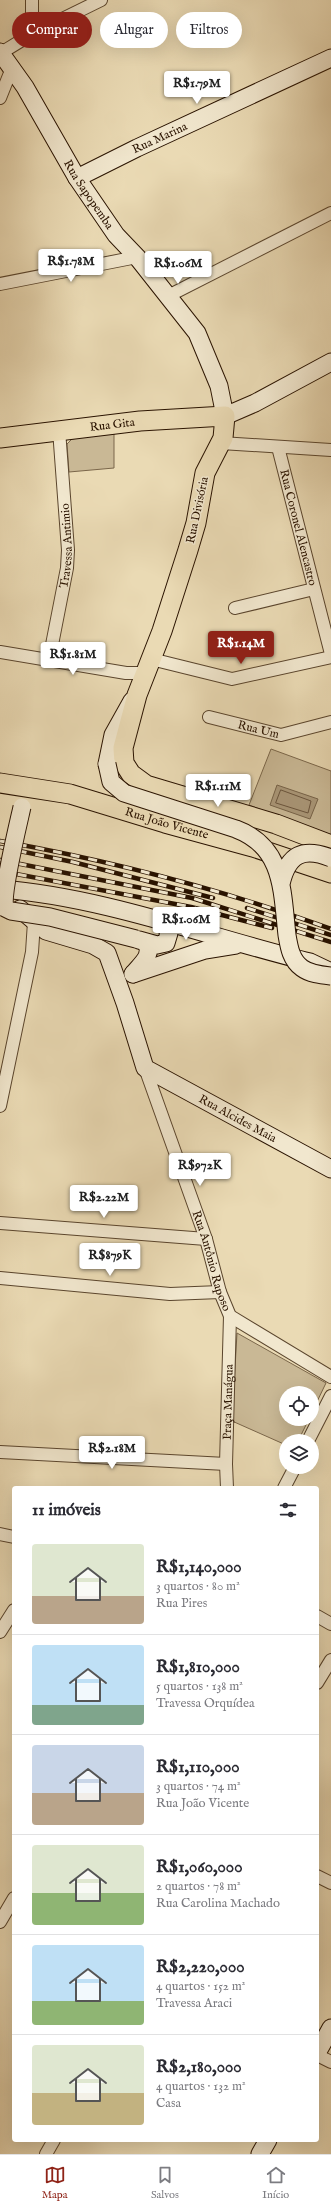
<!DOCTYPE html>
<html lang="pt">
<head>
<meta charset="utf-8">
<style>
	:root { --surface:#fff; --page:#f7f7f7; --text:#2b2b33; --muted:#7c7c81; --line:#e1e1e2; --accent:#8f2418 }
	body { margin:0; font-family:"IM FELL English",serif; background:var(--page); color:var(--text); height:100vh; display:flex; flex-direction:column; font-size:15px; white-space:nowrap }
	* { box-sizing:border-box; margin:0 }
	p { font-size:13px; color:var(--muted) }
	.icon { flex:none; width:22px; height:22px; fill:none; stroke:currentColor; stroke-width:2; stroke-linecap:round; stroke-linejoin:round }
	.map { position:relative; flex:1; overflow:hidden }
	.side { position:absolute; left:12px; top:1486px; width:307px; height:656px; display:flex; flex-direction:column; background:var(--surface); border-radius:4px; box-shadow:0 4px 16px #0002 }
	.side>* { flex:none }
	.guide { position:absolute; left:12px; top:12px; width:307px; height:36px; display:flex; gap:8px }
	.buttons { position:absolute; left:279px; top:1386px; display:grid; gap:8px }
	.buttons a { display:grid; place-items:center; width:40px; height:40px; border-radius:50%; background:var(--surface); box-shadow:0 4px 16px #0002; font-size:20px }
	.price { position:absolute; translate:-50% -34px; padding:0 9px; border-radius:4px; background:#fff; color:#222; font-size:13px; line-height:26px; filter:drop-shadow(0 1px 2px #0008) }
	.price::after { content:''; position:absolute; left:50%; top:24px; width:12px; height:9px; margin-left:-6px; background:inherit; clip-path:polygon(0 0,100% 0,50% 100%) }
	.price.active { background:var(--accent); color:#fff }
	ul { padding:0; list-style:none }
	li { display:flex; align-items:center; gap:12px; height:100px; padding:0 20px }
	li+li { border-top:1px solid var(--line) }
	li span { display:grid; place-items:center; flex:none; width:112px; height:80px; border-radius:4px; color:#555 }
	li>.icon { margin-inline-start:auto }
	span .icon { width:48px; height:48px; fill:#fffc; stroke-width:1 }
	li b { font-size:17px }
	h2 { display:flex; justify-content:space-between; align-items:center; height:48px; padding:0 20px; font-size:17px }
	.chip { padding:0 14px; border-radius:18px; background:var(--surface); box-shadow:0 4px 16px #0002; font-size:14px; line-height:36px }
	.chip.active { background:var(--accent); color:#fff }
	.dock { display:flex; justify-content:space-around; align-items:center; height:56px; border-top:1px solid var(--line); background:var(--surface); font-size:11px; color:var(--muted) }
	.dock a { display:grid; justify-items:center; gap:2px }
	.dock .active { color:var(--accent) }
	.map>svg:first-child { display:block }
</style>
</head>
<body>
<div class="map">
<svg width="331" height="2154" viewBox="0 0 331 2154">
	<rect width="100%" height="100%" fill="#eadab4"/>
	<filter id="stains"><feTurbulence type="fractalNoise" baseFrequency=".005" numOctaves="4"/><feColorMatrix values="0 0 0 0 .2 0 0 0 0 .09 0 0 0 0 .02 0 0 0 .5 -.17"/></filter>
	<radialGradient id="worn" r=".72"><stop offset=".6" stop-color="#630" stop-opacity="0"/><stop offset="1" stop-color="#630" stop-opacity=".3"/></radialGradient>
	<!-- green -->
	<path fill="#c9b895" stroke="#7a664a" d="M114 431V468L69 472 67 444 72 439Z
		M271 749 331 771V836L249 805Z
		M237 1333 326 1383 312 1412V1393H286V1419H309L298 1441H286V1445L232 1421Z"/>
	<!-- water -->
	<path fill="#a99677" stroke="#766247" d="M277 785 318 799 310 819 270 805Z"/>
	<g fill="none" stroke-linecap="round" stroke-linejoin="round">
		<!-- shore -->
		<path stroke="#6a543c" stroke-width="1" d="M281 790 311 801 308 813 276 803Z"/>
		<defs>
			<g id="street">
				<path d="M32 0V34"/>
				<path d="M1 53 32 34 101 0"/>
				<path d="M0 98 12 68"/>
				<path d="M0 284 137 257"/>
				<path d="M168 296 331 213"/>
				<path d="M221 443 331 450"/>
				<path id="s1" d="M278 447 331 654"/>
				<path d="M235 608 314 589"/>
				<path d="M0 652 126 673H146"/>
				<path d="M151 659 232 679 331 657"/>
				<path id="s2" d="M49 660 67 568 68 550 59 430"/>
				<path id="s3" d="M209 717 281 735 331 722"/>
				<path id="s4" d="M145 1068 206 1239 220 1292 230 1316 331 1377"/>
				<path d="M0 1106 32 952 34 922"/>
				<path d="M0 1223 206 1239"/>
				<path d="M0 1278 170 1294 220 1292"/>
				<path d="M308 1441 331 1396"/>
				<path d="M0 1452 226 1464"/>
				<path id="s5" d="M227 1488 226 1464 230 1316"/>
				<path d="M284 1488 295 1467"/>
				<path d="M0 1534 14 1537"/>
				<path d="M317 1616 331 1624"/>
				<path d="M0 1632 14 1610"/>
				<path d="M317 1683 331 1660"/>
				<path d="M317 1876 331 1883"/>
				<path d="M0 1922 14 1898"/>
				<path d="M317 2055 331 2062"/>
				<path d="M46 2154 54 2140"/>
			</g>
			<g id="secondary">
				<path id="s6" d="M0 52 25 87 77 178 116 235 137 257 197 333 219 386 225 416 255 403 331 362"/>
				<path id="s7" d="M77 178 137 148 331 58"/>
				<path d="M107 764 113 735 132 701"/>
				<path d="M0 889C104 897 208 937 310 962L331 972"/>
				<path id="s8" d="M20 909 46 931 93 945 107 953 125 1003 145 1068 331 1169"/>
				<path d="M139 940 157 945 166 943 169 933 163 921"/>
				<path d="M133 974 205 950 236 945"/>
				<path d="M133 974C140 965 154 955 146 943"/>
				<path d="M317 2053 331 2028"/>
				<path d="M260 2154 268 2140"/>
			</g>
			<g id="primary">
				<path id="s9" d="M0 438 140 421 225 416 223 438 205 473 196 523 188 550 162 631 137 695 123 748 124 763 131 774 146 785 276 824 331 845"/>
				<path id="s10" d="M0 783 70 794 165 823 253 847 331 873"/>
			</g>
		</defs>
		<!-- street casing -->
		<use href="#street" stroke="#5a452d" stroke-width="14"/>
		<!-- secondary casing -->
		<use href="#secondary" stroke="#2a1300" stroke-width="19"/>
		<!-- primary casing -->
		<use href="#primary" stroke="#2a1300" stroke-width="21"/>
		<!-- street -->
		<use href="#street" stroke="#f1e7ce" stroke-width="12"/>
		<!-- secondary -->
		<use href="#secondary" stroke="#f1e7ce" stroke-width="17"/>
		<!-- primary -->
		<use href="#primary" stroke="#eadab4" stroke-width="19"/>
		<defs>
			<path id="rail" d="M0 841C112 861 224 890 331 929
				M0 847 73 862 213 898
				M0 860 192 898 331 942
				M0 871 191 907 272 928
				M247 908 331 935"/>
		</defs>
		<!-- rail casing -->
		<use href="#rail" stroke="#2a1300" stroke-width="4.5"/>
		<!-- rail -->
		<use href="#rail" stroke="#f1e7ce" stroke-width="3" stroke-dasharray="9" stroke-linecap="butt"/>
		<defs>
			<path id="secondary-bridge" d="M107 764 111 782 124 793 236 829C284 847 282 891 287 935 289 947 291 960 302 968 310 974 321 975 331 976
				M22 807C18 825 1 895 5 908L11 911 50 917 136 939
				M281 884C288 854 303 847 331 858"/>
		</defs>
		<!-- secondary-bridge casing -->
		<use href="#secondary-bridge" stroke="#2a1300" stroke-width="19" stroke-linecap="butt"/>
		<!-- secondary-bridge -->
		<use href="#secondary-bridge" stroke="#f1e7ce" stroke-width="17"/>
	</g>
	<g text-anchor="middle" stroke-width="3" stroke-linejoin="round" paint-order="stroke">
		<!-- street labels -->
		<g font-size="12" fill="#2a1300" stroke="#f1e7ce">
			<text dy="4" stroke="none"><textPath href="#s7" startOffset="92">Rua Marina</textPath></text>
			<text dy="4" stroke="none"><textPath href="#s6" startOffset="168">Rua Sapopemba</textPath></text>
			<text dy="4" stroke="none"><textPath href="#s9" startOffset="113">Rua Gita</textPath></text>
			<text transform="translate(197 510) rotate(-78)" y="4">Rua Divisória</text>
			<text dy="4" stroke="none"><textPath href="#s1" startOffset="83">Rua Coronel Alencastro</textPath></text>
			<text dy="4" stroke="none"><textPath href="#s2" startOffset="116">Travessa Antimio</textPath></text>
			<text dy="4" stroke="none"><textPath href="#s3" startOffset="51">Rua Um</textPath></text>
			<text dy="4" stroke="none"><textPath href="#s10" startOffset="172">Rua João Vicente</textPath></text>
			<text dy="4" stroke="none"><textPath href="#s8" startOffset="326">Rua Alcides Maia</textPath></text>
			<text dy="4" stroke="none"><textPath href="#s4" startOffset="204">Rua Antônio Raposo</textPath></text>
			<text dy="4" stroke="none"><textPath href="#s5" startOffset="86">Praça Manágua</textPath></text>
		</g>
	</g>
	<rect width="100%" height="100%" filter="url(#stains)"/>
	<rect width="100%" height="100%" fill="url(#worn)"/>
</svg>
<div class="buttons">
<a><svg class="icon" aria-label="locate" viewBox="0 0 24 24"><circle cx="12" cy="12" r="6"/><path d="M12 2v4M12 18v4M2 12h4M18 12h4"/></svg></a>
<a><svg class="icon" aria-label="layers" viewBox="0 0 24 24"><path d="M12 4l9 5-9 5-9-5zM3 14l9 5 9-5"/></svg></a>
</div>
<b class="price" style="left:197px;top:105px">R$1.79M</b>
<b class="price" style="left:71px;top:283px">R$1.78M</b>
<b class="price" style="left:178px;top:285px">R$1.06M</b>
<b class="price active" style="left:241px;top:665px">R$1.14M</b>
<b class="price" style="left:73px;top:676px">R$1.81M</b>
<b class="price" style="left:218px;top:808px">R$1.11M</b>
<b class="price" style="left:186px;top:941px">R$1.06M</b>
<b class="price" style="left:200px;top:1187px">R$972K</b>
<b class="price" style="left:104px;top:1219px">R$2.22M</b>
<b class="price" style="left:110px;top:1277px">R$879K</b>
<b class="price" style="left:112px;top:1470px">R$2.18M</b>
<div class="guide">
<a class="chip active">Comprar</a>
<a class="chip">Alugar</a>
<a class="chip">Filtros</a>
</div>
<section class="side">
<h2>11 imóveis<svg class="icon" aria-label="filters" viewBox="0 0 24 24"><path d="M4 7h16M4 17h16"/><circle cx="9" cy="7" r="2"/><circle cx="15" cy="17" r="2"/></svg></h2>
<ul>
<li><span style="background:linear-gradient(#dfe7d0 65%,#b9a48a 0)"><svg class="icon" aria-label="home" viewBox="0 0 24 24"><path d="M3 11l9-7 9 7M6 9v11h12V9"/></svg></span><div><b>R$1,140,000</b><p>3 quartos · 80 m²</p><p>Rua Pires</p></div></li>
<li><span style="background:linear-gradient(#bfe0f5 75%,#7fa58c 0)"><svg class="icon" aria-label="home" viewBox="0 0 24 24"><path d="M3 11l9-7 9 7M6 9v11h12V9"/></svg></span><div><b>R$1,810,000</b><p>5 quartos · 138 m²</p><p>Travessa Orquídea</p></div></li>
<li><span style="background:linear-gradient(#c9d6e8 60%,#b9a48a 0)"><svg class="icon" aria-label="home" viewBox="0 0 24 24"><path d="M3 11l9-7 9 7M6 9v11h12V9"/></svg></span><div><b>R$1,110,000</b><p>3 quartos · 74 m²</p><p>Rua João Vicente</p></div></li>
<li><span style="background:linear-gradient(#dfe7d0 60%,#8fb573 0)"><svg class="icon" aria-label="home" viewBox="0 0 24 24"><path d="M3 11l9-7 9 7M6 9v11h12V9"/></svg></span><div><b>R$1,060,000</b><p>2 quartos · 78 m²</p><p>Rua Carolina Machado</p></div></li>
<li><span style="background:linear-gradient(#bfe0f5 70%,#8fb573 0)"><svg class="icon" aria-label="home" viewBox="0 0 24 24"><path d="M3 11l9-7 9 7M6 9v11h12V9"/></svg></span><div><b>R$2,220,000</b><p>4 quartos · 152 m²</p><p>Travessa Araci</p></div></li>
<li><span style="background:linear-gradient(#dfe7d0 60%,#c2b280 0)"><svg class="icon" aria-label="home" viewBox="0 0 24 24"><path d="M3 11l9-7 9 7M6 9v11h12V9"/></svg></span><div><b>R$2,180,000</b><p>4 quartos · 132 m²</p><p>Casa</p></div></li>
</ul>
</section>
</div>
<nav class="dock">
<a class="active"><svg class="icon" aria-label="map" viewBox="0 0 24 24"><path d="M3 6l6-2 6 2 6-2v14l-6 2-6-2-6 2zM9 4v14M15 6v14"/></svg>Mapa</a>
<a><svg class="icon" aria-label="saved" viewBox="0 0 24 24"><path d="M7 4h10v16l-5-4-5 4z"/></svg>Salvos</a>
<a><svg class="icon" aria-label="home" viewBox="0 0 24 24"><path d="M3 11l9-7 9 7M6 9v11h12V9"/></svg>Início</a>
</nav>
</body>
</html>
